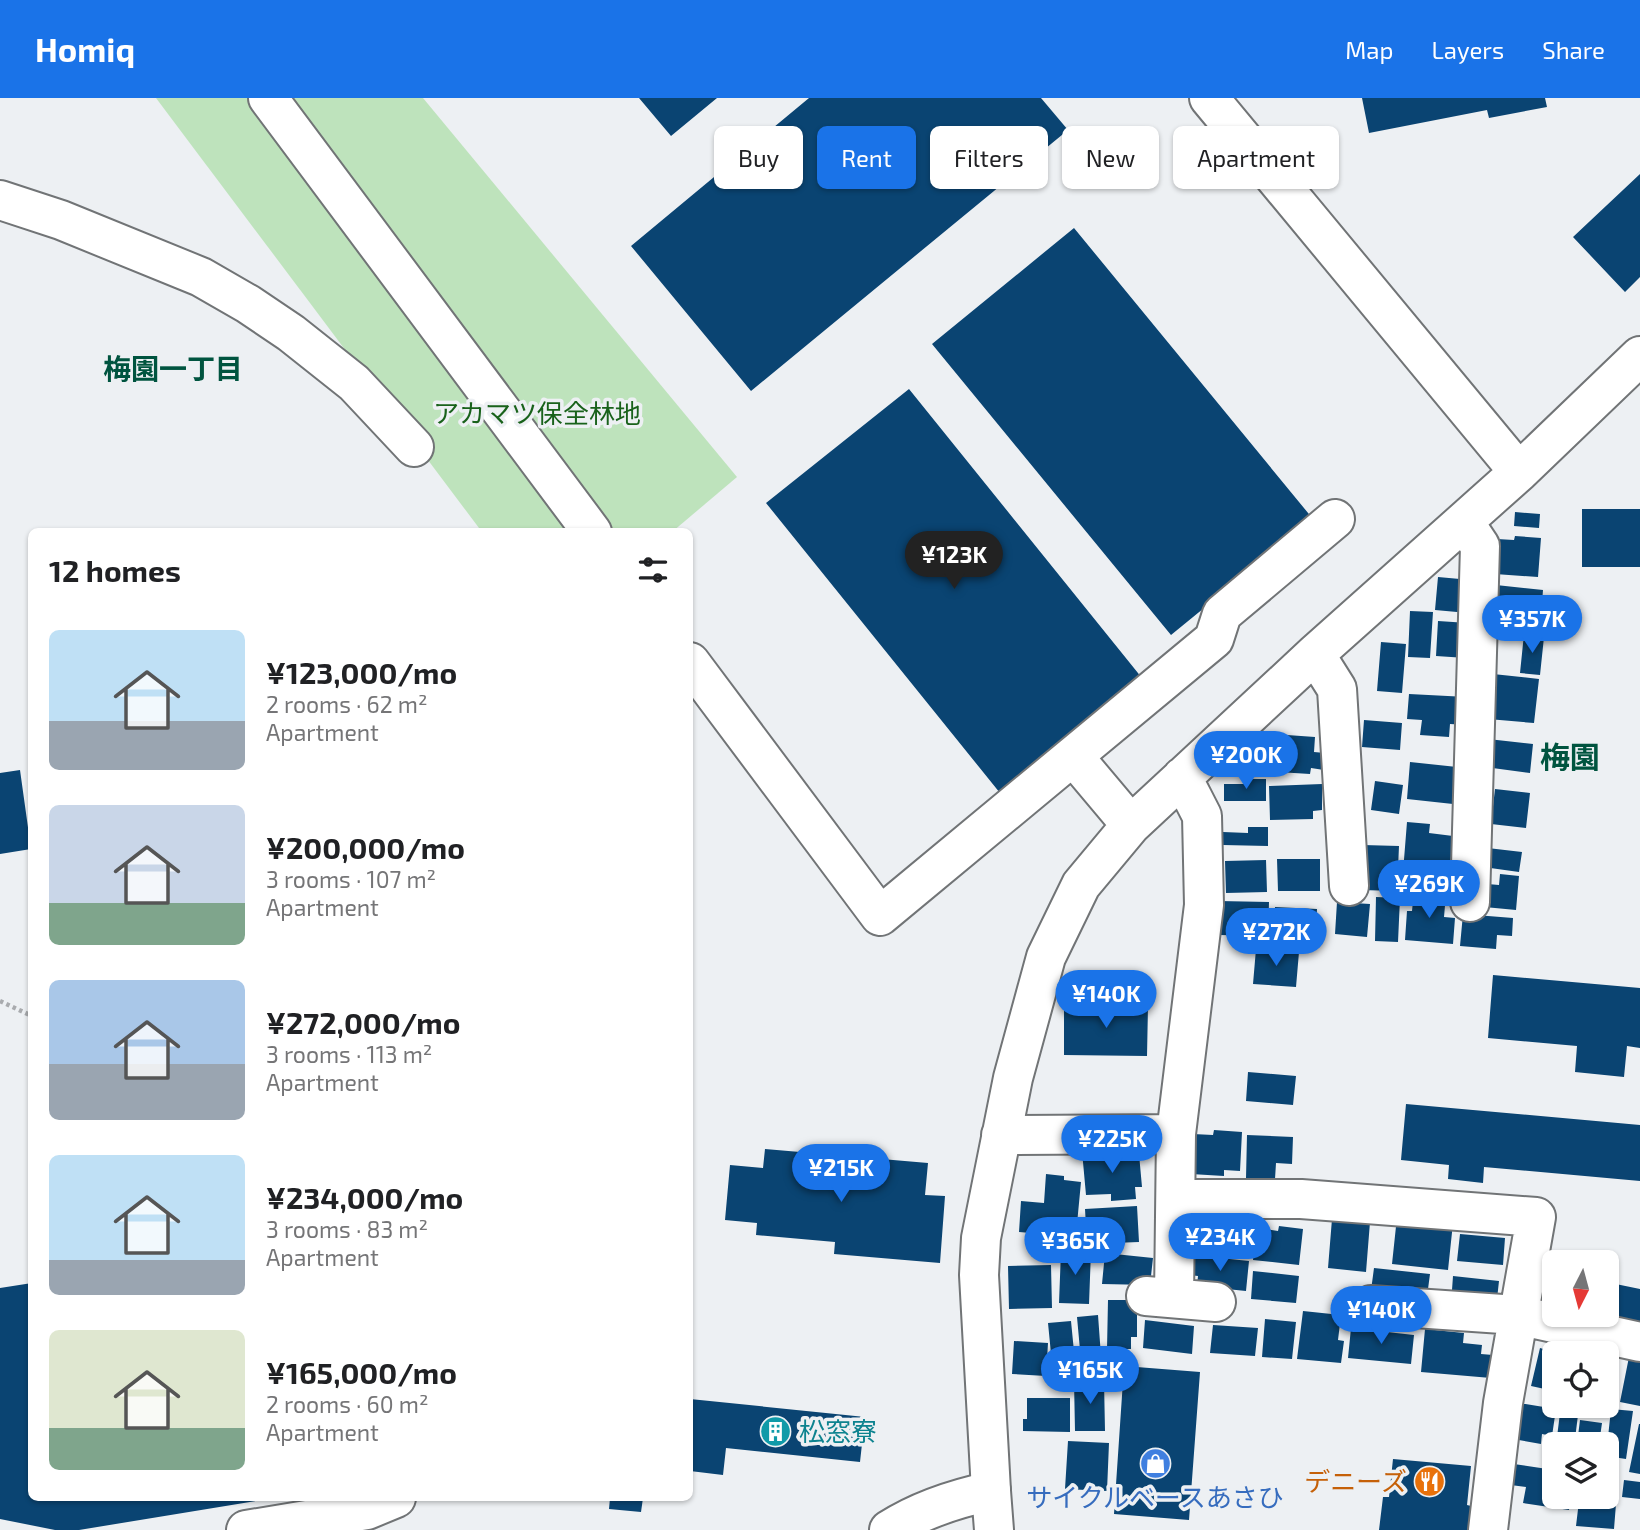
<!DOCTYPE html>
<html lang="en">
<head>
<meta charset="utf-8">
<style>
	:root { --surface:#fff; --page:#f2f2f2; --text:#202124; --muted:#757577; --accent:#1a73e8 }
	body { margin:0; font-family:"Exo 2","Noto Sans JP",sans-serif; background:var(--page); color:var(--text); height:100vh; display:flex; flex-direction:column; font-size:26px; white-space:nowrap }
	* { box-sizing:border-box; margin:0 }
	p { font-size:23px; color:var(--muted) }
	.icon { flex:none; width:38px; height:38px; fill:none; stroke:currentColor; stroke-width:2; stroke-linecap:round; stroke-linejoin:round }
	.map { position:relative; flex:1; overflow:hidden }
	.side { position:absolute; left:28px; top:430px; width:665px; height:973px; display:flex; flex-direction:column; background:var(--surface); border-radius:10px; box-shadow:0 2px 5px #0004 }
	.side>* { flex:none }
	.guide { position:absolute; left:714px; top:28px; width:665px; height:63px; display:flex; gap:14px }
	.needle { width:46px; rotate:186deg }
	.controls { position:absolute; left:1542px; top:1152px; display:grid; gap:14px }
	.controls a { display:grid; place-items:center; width:77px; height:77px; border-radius:10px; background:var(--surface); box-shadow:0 2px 5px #0004; font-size:35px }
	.price { position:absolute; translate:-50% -60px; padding:0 16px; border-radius:24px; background:var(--accent); color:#fff; font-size:23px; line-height:46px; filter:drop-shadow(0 2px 4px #0008) }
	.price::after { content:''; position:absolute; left:50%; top:42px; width:21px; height:16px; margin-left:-10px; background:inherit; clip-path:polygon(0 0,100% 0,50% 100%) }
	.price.active { background:#222; color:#fff }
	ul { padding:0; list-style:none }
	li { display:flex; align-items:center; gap:21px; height:175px; padding:0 21px }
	li span { display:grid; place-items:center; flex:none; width:196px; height:140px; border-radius:10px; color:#555 }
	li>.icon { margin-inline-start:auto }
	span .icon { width:84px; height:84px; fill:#fffc; stroke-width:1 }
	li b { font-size:30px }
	h2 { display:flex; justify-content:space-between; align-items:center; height:84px; padding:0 21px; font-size:30px }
	.chip { padding:0 24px; border-radius:10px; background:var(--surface); box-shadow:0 2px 5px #0004; font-size:24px; line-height:63px }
	.chip.active { background:var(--accent); color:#fff }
	header { display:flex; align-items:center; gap:42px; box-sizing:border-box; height:98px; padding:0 35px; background:var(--accent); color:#fff }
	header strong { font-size:33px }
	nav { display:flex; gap:38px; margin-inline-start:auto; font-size:24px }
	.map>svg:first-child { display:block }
</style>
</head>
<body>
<header>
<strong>Homiq</strong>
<nav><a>Map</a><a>Layers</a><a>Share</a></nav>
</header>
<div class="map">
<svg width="1640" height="1432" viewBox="0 0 1640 1432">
	<rect width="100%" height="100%" fill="#edf0f3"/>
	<!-- green -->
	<path fill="#bee3bc" d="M156 0H423L737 379 672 434H482Z"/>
	<!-- building -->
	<path fill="#0a4472" d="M639 0H717L671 38Z
		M809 0H1041L1068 32 751 293 631 148Z
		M1362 0H1545L1547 9 1489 20 1487 12 1369 35Z
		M1640 76V179L1625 194 1573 139Z
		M1074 130 1313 421 1171 537 932 246Z
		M909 291 1142 580 1000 695 766 405Z
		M1582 411H1640V469H1582Z
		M1515 414 1540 416 1539 430 1514 428Z
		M1515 438 1541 440 1538 479 1495 476 1497 441 1514 442Z
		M1438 479 1471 482 1468 515 1435 512Z
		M1496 487 1543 492 1540 531 1492 527Z
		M1410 513 1433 514 1430 560 1408 559Z
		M1438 523 1468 525 1466 560 1436 558Z
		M1524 536 1544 539 1540 577 1520 575Z
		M1381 544 1406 546 1402 595 1377 593Z
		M1493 576 1539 581 1534 625 1488 621Z
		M1409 596 1467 599 1466 627 1450 626 1449 639 1420 637 1422 622 1407 621Z
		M1364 622 1402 625 1400 652 1362 649Z
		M1273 636 1315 639 1314 654 1325 655 1324 672 1311 670 1310 676 1278 674V669L1271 668Z
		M1488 641 1533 646 1530 675 1485 669Z
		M1410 664 1457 669 1453 706 1407 701Z
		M20 672 31 751 0 756V675Z
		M1246 681H1266V703H1224V686H1246Z
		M1375 683 1403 687 1399 716 1371 712Z
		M1322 686V712L1313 713V721L1270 722 1269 688Z
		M1495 691 1530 695 1526 730 1491 726Z
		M1407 724 1430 726 1429 735 1453 738 1449 778 1403 774Z
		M1248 729H1268V748L1223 747V734L1248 735Z
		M1363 747 1399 748 1397 793 1361 792Z
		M1479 749 1522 754 1519 774 1476 768Z
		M1277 761H1320V793H1278Z
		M1266 762 1267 794 1226 795 1225 763Z
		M1500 776 1519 778 1516 812 1474 808 1476 785 1499 787Z
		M1414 793 1446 796 1444 819 1455 820 1453 846 1405 842 1407 813H1412Z
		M1376 799 1400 800 1398 844 1375 843Z
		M1219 803 1269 804 1268 838 1219 837Z
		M1337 804 1370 806 1367 839 1335 836Z
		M1275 809 1317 811 1316 831 1302 830 1301 842 1274 840Z
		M1463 816 1513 820 1512 838 1497 837 1496 851 1460 848Z
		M1256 851 1299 854 1296 889 1253 886Z
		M1493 877 1640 890V950L1627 948 1624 979 1575 974 1577 948 1488 940Z
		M1064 907 1148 908 1147 958 1064 957Z
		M1248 974 1296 978 1293 1007 1246 1003Z
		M1406 1006 1640 1027V1083L1484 1069 1483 1085 1448 1081 1449 1067 1401 1062Z
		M1214 1032 1242 1034 1240 1073 1224 1072V1078L1191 1076 1193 1036 1213 1037Z
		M1247 1037 1293 1039 1292 1066 1276 1065 1275 1081 1246 1080Z
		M765 1051 928 1065 925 1097 945 1098 940 1165 834 1156 835 1144 756 1137 757 1125 725 1122 730 1067 763 1070Z
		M1103 1052 1104 1058 1139 1056 1142 1089H1135L1136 1101 1111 1103V1096L1086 1097 1082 1053Z
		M1046 1076 1064 1078V1082L1081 1084 1077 1126 1056 1124 1055 1137 1019 1134 1021 1103 1044 1105Z
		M1137 1108 1139 1144 1087 1146 1085 1111Z
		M1397 1119 1453 1125 1448 1172 1392 1166Z
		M1235 1121 1248 1122 1245 1154 1188 1148 1191 1123 1235 1128Z
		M1332 1121 1370 1124 1366 1174 1328 1170Z
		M1279 1128 1303 1131 1299 1167 1253 1162 1254 1151H1262L1265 1131 1278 1133Z
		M1460 1136 1505 1140 1503 1167 1457 1163Z
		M1061 1153H1091L1089 1206 1059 1205Z
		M1105 1155 1153 1160 1150 1187 1102 1186Z
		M1191 1157 1249 1163 1246 1193 1197 1188 1198 1178 1189 1177Z
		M1535 1164 1554 1166 1553 1194 1531 1191Z
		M1051 1167 1052 1210 1009 1211 1008 1168Z
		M1374 1170 1430 1176 1426 1206 1370 1200Z
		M1253 1173 1299 1178 1296 1205 1251 1201Z
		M1453 1178 1499 1183 1496 1210 1451 1206Z
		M1606 1184 1640 1191V1224L1606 1216Z
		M32 1185V1400L268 1401 79 1432H55L0 1421V1190Z
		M1108 1202H1133L1137 1210V1239H1131V1251H1107Z
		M1303 1213 1341 1217 1338 1242 1344 1243 1341 1265 1297 1261Z
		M1098 1217 1102 1272 1082 1274 1077 1219Z
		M1265 1221 1296 1224 1292 1261 1262 1259Z
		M1145 1222 1194 1228 1192 1256 1143 1250Z
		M1071 1223 1076 1274 1053 1276 1048 1225Z
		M1213 1227 1258 1230 1255 1258 1210 1255Z
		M1351 1230 1414 1237 1411 1266 1348 1260Z
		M1425 1231 1464 1235 1463 1245 1482 1247 1481 1256 1493 1257 1491 1280 1421 1274Z
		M1014 1243 1048 1245 1046 1278 1012 1276Z
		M1540 1250 1554 1254V1293L1531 1288Z
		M1630 1254 1640 1256V1308L1620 1304Z
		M1124 1268 1200 1274 1189 1422 1114 1416Z
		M1074 1283H1104L1105 1333H1075Z
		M1027 1300H1070V1334L1023 1333V1321H1027Z
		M690 1301 865 1319 860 1364 726 1350 723 1377 690 1373Z
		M1519 1305 1556 1311 1552 1338 1542 1336 1541 1346 1513 1341Z
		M1611 1311 1633 1313 1626 1361 1606 1358Z
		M1560 1315 1578 1317 1575 1341 1557 1339Z
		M1580 1322 1602 1325 1599 1346H1577Z
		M1639 1326H1640V1376L1629 1374Z
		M1068 1343 1109 1345 1107 1393 1065 1391Z
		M1393 1361 1471 1368 1467 1407 1471 1408 1469 1432H1379L1383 1399H1389Z
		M1507 1365 1554 1372V1398H1571L1569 1412 1523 1405 1526 1389 1503 1386Z
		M1624 1382 1640 1384V1401L1622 1399Z
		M610 1400H643L641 1414 609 1411Z
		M1579 1403 1616 1406 1614 1431 1576 1428Z"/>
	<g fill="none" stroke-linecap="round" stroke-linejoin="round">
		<defs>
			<path id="minor" d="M268 0 592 434
				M1209 0 1519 374
				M0 102 61 122 201 179 248 206 291 235 354 285 414 349
				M1464 424 1480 448 1470 804
				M1315 556 1337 591 1349 788
				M690 564 880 818 1214 541 1222 516 1335 421
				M1073 658 1131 727
				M1001 1037 1176 1036
				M1176 1101H1301L1536 1119 1503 1305 1488 1432
				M1146 1198 1216 1204
				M1174 1200 1176 1036 1204 807 1202 718 1182 679
				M1371 1207 1517 1217 1640 1244
				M991 1393 979 1177 981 1140 1013 980 1046 859 1081 787 1131 727 1315 556 1519 374 1640 258
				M246 1432 367 1412 396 1400"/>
			<path id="major" d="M889 1432C920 1412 954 1401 991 1393L994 1432"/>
		</defs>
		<!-- minor casing -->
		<use href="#minor" stroke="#717476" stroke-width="42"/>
		<!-- major casing -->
		<use href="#major" stroke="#717476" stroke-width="42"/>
		<!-- path -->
		<path stroke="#a9abae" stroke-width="4.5" stroke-dasharray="3.5 3.5" stroke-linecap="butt" d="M0 903 32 918"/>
		<!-- minor -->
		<use href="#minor" stroke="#fff" stroke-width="38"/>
		<!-- major -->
		<use href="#major" stroke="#fff" stroke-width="38"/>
	</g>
	<!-- icons -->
	<defs>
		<symbol id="building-disc" viewBox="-11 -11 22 22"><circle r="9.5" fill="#0f9aa8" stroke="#edf0f3"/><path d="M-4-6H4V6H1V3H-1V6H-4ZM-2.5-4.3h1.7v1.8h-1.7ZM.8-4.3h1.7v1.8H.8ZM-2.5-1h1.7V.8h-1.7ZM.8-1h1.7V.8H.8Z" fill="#fff"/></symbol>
		<symbol id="shop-disc" viewBox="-11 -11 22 22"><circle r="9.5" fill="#3f7fe0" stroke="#edf0f3"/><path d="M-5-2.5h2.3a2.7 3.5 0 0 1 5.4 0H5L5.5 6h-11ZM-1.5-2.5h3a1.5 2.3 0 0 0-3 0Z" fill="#fff"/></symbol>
		<symbol id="restaurant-disc" viewBox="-11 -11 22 22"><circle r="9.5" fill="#e8710a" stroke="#edf0f3"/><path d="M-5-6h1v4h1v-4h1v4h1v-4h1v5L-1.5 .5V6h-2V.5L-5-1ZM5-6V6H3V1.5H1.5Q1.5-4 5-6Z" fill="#fff"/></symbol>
	</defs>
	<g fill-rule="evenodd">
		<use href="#building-disc" x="758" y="1316" width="35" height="35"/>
		<use href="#shop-disc" x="1138" y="1348" width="35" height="35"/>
		<use href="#restaurant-disc" x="1412" y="1366" width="35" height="35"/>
	</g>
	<g text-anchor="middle" stroke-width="7" stroke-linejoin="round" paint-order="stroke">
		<!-- park labels -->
		<g font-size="26" fill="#19621b" stroke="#edf0f3">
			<text x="537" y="325">アカマツ保全林地</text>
		</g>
		<!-- culture labels -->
		<g font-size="26" fill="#0d838f" stroke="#edf0f3" text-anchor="start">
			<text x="799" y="1343">松窓寮</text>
		</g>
		<!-- food labels -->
		<g font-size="26" fill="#c56008" stroke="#edf0f3" text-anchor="end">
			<text x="1407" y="1393">デニーズ</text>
		</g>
		<!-- shop labels -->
		<g font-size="26" fill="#366cbe" stroke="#edf0f3">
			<text x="1155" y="1409">サイクルベースあさひ</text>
		</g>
		<!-- neighbourhood labels -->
		<g font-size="28" font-weight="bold" fill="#00543f" stroke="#edf0f3">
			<text x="173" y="281">梅園一丁目</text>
		</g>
		<!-- quarter labels -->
		<g font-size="30" font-weight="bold" fill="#00543f" stroke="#edf0f3">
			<text x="1570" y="670">梅園</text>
		</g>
	</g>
</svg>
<div class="controls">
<a><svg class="needle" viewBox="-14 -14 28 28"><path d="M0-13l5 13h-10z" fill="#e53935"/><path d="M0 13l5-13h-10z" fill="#757577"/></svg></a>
<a><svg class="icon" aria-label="locate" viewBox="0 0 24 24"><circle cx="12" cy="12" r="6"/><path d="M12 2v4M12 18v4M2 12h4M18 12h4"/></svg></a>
<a><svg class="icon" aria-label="layers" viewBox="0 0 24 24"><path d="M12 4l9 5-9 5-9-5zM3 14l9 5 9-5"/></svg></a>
</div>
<b class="price active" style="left:954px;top:493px">¥123K</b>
<b class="price" style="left:1532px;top:557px">¥357K</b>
<b class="price" style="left:1246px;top:693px">¥200K</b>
<b class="price" style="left:1429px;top:822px">¥269K</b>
<b class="price" style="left:1276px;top:870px">¥272K</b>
<b class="price" style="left:1106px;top:932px">¥140K</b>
<b class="price" style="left:1112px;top:1077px">¥225K</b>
<b class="price" style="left:841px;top:1106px">¥215K</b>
<b class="price" style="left:1220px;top:1175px">¥234K</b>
<b class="price" style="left:1075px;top:1179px">¥365K</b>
<b class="price" style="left:1381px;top:1248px">¥140K</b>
<b class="price" style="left:1090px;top:1308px">¥165K</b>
<div class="guide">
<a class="chip">Buy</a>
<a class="chip active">Rent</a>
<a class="chip">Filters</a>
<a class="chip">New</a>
<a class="chip">Apartment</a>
</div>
<section class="side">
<h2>12 homes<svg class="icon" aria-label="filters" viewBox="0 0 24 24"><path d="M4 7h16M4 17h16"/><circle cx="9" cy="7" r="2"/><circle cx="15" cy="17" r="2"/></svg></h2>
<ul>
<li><span style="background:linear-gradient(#bfe0f5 65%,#9aa5b1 0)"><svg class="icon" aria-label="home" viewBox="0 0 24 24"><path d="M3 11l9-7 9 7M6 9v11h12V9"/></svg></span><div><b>¥123,000/mo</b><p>2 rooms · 62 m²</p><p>Apartment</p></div></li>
<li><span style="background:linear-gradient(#c9d6e8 70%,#7fa58c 0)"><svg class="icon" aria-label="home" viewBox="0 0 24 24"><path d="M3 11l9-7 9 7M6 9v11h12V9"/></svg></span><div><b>¥200,000/mo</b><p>3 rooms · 107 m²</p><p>Apartment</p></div></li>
<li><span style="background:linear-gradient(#a9c7e8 60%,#9aa5b1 0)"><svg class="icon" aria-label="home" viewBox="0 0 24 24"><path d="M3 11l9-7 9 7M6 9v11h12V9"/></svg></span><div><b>¥272,000/mo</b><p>3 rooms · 113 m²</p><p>Apartment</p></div></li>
<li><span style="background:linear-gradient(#bfe0f5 75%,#9aa5b1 0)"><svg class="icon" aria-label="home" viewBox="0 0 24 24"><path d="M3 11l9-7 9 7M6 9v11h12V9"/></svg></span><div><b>¥234,000/mo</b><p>3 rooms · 83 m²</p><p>Apartment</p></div></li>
<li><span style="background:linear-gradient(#dfe7d0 70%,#7fa58c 0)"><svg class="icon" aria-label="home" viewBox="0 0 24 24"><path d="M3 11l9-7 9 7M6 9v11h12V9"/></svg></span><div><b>¥165,000/mo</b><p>2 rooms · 60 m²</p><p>Apartment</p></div></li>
</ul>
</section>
</div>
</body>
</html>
